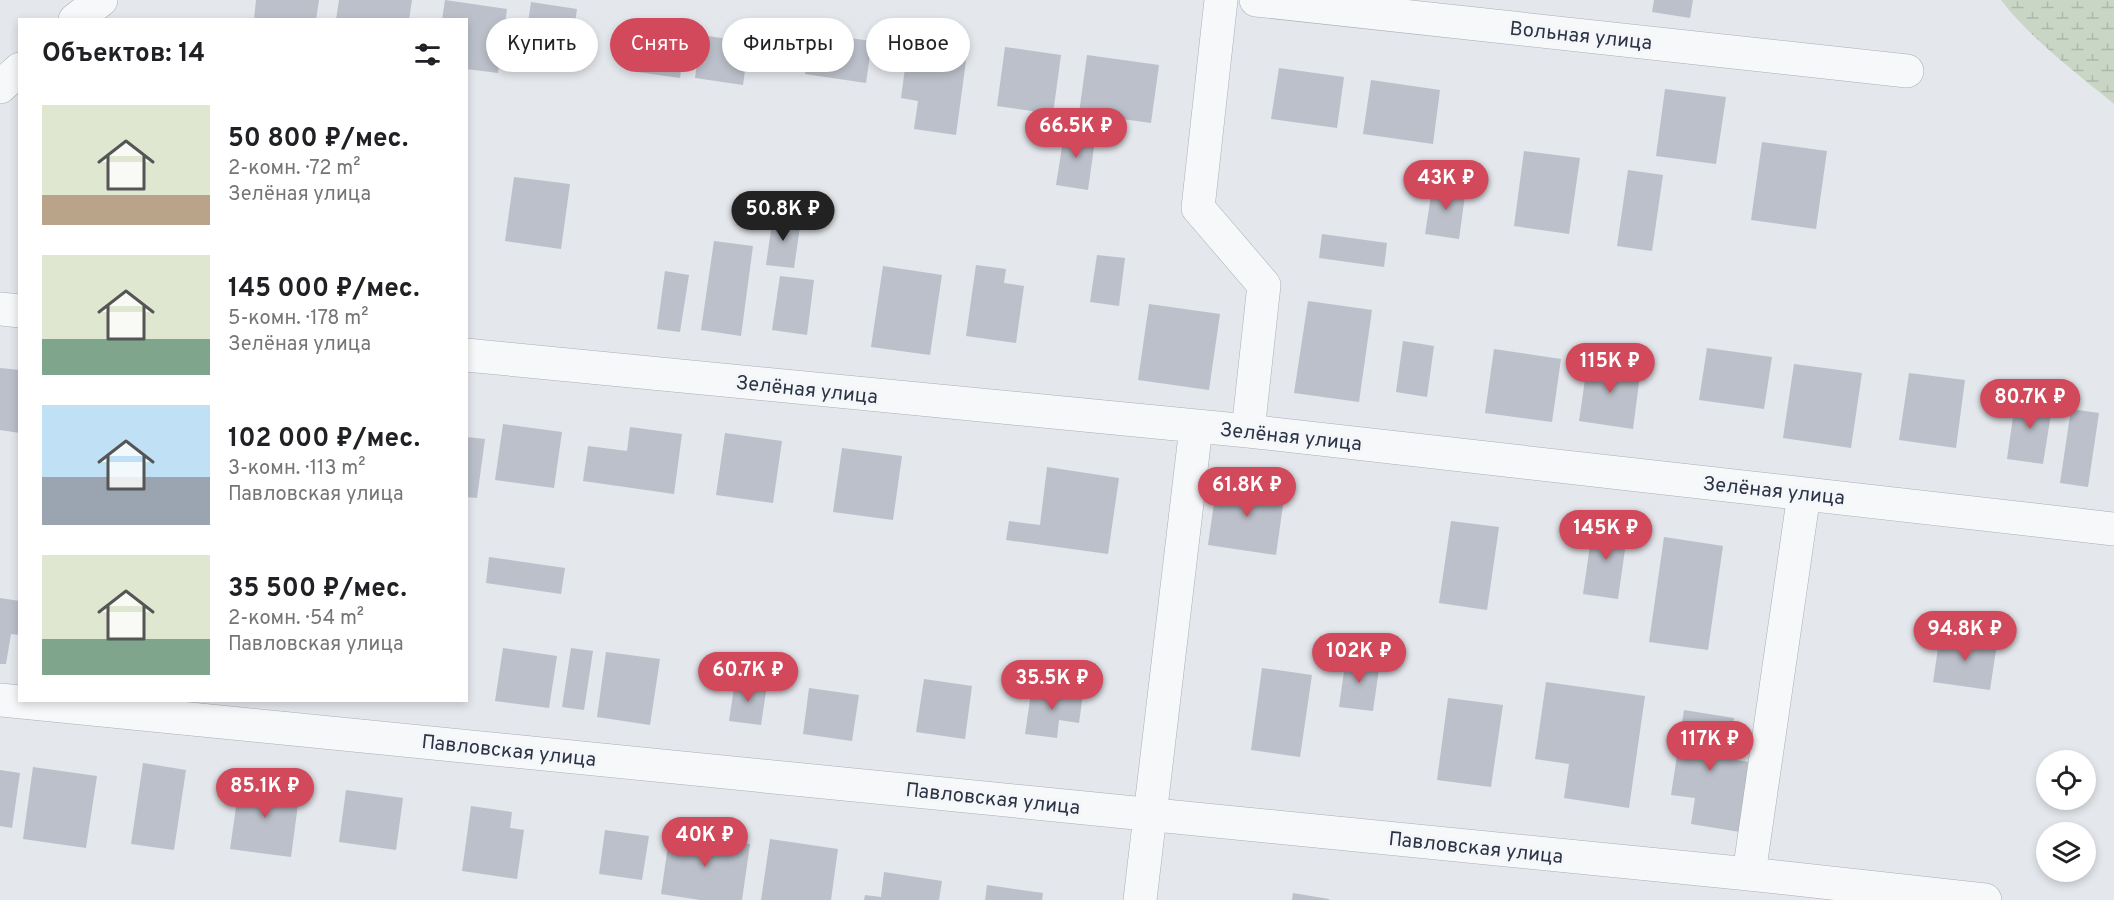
<!DOCTYPE html>
<html lang="ru">
<head>
<meta charset="utf-8">
<style>
	:root { --surface:#fff; --page:#f6f6f6; --text:#202124; --muted:#757577; --accent:#d1495b }
	body { margin:0; font-family:Overpass,sans-serif; background:var(--page); color:var(--text); height:100vh; display:flex; flex-direction:column; font-size:22px; white-space:nowrap }
	* { box-sizing:border-box; margin:0 }
	p { font-size:20px; color:var(--muted) }
	.icon { flex:none; width:33px; height:33px; fill:none; stroke:currentColor; stroke-width:2; stroke-linecap:round; stroke-linejoin:round }
	.map { position:relative; flex:1; overflow:hidden }
	.sheet { position:absolute; left:18px; top:18px; width:450px; height:684px; display:flex; flex-direction:column; background:var(--surface); border-radius:0px; box-shadow:0 3px 9px #0003 }
	.sheet>* { flex:none }
	.banner { position:absolute; left:486px; top:18px; width:570px; height:54px; display:flex; gap:12px }
	.fabs { position:absolute; left:2036px; top:750px; display:grid; gap:12px }
	.fabs a { display:grid; place-items:center; width:60px; height:60px; border-radius:50%; background:var(--surface); box-shadow:0 3px 9px #0003; font-size:30px }
	.price { position:absolute; translate:-50% -51px; padding:0 14px; border-radius:21px; background:var(--accent); color:#fff; font-size:20px; line-height:39px; filter:drop-shadow(0 2px 3px #0008) }
	.price::after { content:''; position:absolute; left:50%; top:36px; width:18px; height:14px; margin-left:-9px; background:inherit; clip-path:polygon(0 0,100% 0,50% 100%) }
	.price.on { background:#222; color:#fff }
	ul { padding:0; list-style:none }
	li { display:flex; align-items:center; gap:18px; height:150px; padding:0 24px }
	li span { display:grid; place-items:center; flex:none; width:168px; height:120px; border-radius:0px; color:#555 }
	li>.icon { margin-inline-start:auto }
	span .icon { width:72px; height:72px; fill:#fffc; stroke-width:1 }
	li b { font-size:26px }
	h2 { display:flex; justify-content:space-between; align-items:center; height:72px; padding:0 24px; font-size:26px }
	.chip { padding:0 21px; border-radius:27px; background:var(--surface); box-shadow:0 3px 9px #0003; font-size:21px; line-height:54px }
	.chip.on { background:var(--accent); color:#fff }
	.map>svg:first-child { display:block }
</style>
</head>
<body>
<div class="map">
<svg width="2114" height="900" viewBox="0 0 2114 900">
	<defs>
		<pattern id="wetland-marsh" width="20" height="14" patternUnits="userSpaceOnUse" patternTransform="scale(1.5)"><rect width="20" height="14" fill="#c9d6c5"/><path d="M1 5h8M5 5V1M11 12h8M15 12V8" fill="none" stroke="#adb8ab"/></pattern>
	</defs>
	<rect width="100%" height="100%" fill="#e4e7ec"/>
	<!-- wetland -->
	<path fill="url(#wetland-marsh)" d="M2001 0H2114V104C2075 72 2032 40 2001 0Z"/>
	<!-- building -->
	<path fill="#bbc0ca" d="M256 0H319L316 20H254Z
		M339 0H412L409 20H336Z
		M445 0 507 9 498 73 466 69V20H442Z
		M1654 0H1693L1690 18 1652 12Z
		M531 2 577 9 569 64 523 57Z
		M638 21 687 28 680 78 630 71Z
		M811 33 872 41 866 83 805 74Z
		M701 35 749 42 743 85 695 78Z
		M909 38 968 46 956 135 914 129 918 101 901 98Z
		M1005 47 1061 55 1053 114 997 106Z
		M1087 55 1159 65 1151 123 1079 113Z
		M1279 68 1344 77 1337 128 1271 119Z
		M1371 80 1440 90 1433 144 1363 134Z
		M1665 89 1726 97 1716 164 1656 156Z
		M1065 128 1096 133 1088 190 1056 185Z
		M1762 142 1827 151 1816 229 1751 220Z
		M1524 151 1580 158 1569 234 1514 226Z
		M1628 170 1663 175 1652 251 1617 246Z
		M514 177 570 184 561 249 505 241Z
		M1433 183 1466 188 1459 239 1425 234Z
		M773 216 801 220 794 268 766 265Z
		M1322 234 1387 243 1384 267 1319 258Z
		M714 241 753 246 741 336 701 330Z
		M1097 255 1125 258 1119 306 1090 302Z
		M976 265 1006 269 1004 283 1024 286 1016 343 966 336Z
		M883 266 942 275 930 355 871 347Z
		M665 271 689 275 680 332 657 329Z
		M780 276 814 280 807 335 772 330Z
		M1308 301 1372 310 1359 402 1294 393Z
		M1149 304 1220 314 1209 390 1138 380Z
		M1403 341 1434 346 1427 397 1396 392Z
		M1707 348 1772 357 1764 409 1699 400Z
		M1494 349 1561 359 1552 422 1485 413Z
		M1588 359 1641 367 1633 429 1579 421Z
		M1794 364 1862 373 1851 448 1783 438Z
		M0 368 20 370V433L0 430Z
		M1909 373 1965 380 1956 448 1899 440Z
		M2016 396 2053 401 2043 464 2007 459Z
		M2071 409 2099 413 2088 487 2060 483Z
		M503 424 562 432 554 488 495 480Z
		M630 427 682 434 674 494 583 481 588 446 627 451Z
		M725 433 782 441 773 503 716 495Z
		M466 437 485 439 477 498 466 497Z
		M842 448 902 456 893 520 833 512Z
		M1047 467 1119 478 1108 554 1006 540 1009 521 1040 525Z
		M1217 482 1285 491 1276 555 1208 545Z
		M1451 521 1499 527 1487 610 1439 603Z
		M1593 524 1628 528 1618 599 1583 594Z
		M1664 537 1723 546 1708 650 1649 642Z
		M489 557 565 568 561 594 486 583Z
		M0 598 20 601V635L11 634 6 664H0Z
		M1940 635 1997 643 1990 690 1933 682Z
		M503 648 557 656 549 708 495 701Z
		M571 648 593 651 584 710 562 707Z
		M606 652 660 659 650 725 597 717Z
		M1346 657 1380 662 1373 711 1339 707Z
		M1262 668 1312 675 1300 757 1251 750Z
		M924 679 972 686 965 739 916 732Z
		M735 681 767 685 761 725 729 721Z
		M1546 682 1645 696 1629 808 1564 798 1569 764 1535 759Z
		M1032 686 1083 694 1079 723 1059 720 1057 738 1025 734Z
		M809 688 859 695 852 741 803 734Z
		M1448 698 1503 705 1491 787 1437 780Z
		M1684 710 1734 718 1728 759 1750 762 1740 832 1691 824 1695 798 1671 795Z
		M143 763 186 770 174 850 131 844Z
		M33 767 97 776 86 848 23 839Z
		M0 770 20 773 12 828 0 826Z
		M240 780 300 789 291 857 230 849Z
		M346 790 403 798 396 850 339 842Z
		M471 806 512 812 510 828 524 830 517 879 462 871Z
		M605 830 649 836 642 880 599 874Z
		M670 832 750 844 742 900H700L661 894Z
		M770 839 838 849 831 900H761Z
		M884 872 942 881 939 900H864L865 895 881 897Z
		M987 885 1043 893 1042 900H985Z
		M1293 893 1329 899V900H1292Z"/>
	<g fill="none" stroke-linecap="round" stroke-linejoin="round">
		<defs>
			<path id="minor" d="M1221 0 1198 208 1264 285 1248 431
				M1256 0 1907 71
				M75 20 101 0
				M0 87 20 69
				M0 309 20 311
				M466 355 1248 431 2114 529
				M0 700 1749 874 1985 900
				M1749 874 1804 494
				M1140 900 1196 427"/>
		</defs>
		<!-- minor casing -->
		<use href="#minor" stroke="#a9aeb7" stroke-width="34"/>
		<!-- minor -->
		<use href="#minor" stroke="#f7f8fa" stroke-width="33"/>
	</g>
	<g text-anchor="middle" stroke-width="6" stroke-linejoin="round" paint-order="stroke">
		<!-- street labels -->
		<g font-size="20" fill="#2b3445" stroke="#f4f6f9">
			<text transform="translate(1581 35) rotate(6)" y="7">Вольная улица</text>
			<text transform="translate(807 389) rotate(6)" y="7">Зелёная улица</text>
			<text transform="translate(1291 436) rotate(6)" y="7">Зелёная улица</text>
			<text transform="translate(1774 490) rotate(6)" y="7">Зелёная улица</text>
			<text transform="translate(509 750) rotate(6)" y="7">Павловская улица</text>
			<text transform="translate(993 798) rotate(6)" y="7">Павловская улица</text>
			<text transform="translate(1476 847) rotate(6)" y="7">Павловская улица</text>
		</g>
	</g>
</svg>
<div class="fabs">
<a><svg class="icon" aria-label="locate" viewBox="0 0 24 24"><circle cx="12" cy="12" r="6"/><path d="M12 2v4M12 18v4M2 12h4M18 12h4"/></svg></a>
<a><svg class="icon" aria-label="layers" viewBox="0 0 24 24"><path d="M12 4l9 5-9 5-9-5zM3 14l9 5 9-5"/></svg></a>
</div>
<b class="price" style="left:1076px;top:159px">66.5K ₽</b>
<b class="price" style="left:1446px;top:211px">43K ₽</b>
<b class="price on" style="left:783px;top:242px">50.8K ₽</b>
<b class="price" style="left:1610px;top:394px">115K ₽</b>
<b class="price" style="left:2030px;top:430px">80.7K ₽</b>
<b class="price" style="left:1247px;top:518px">61.8K ₽</b>
<b class="price" style="left:1606px;top:561px">145K ₽</b>
<b class="price" style="left:1965px;top:662px">94.8K ₽</b>
<b class="price" style="left:1359px;top:684px">102K ₽</b>
<b class="price" style="left:748px;top:703px">60.7K ₽</b>
<b class="price" style="left:1052px;top:711px">35.5K ₽</b>
<b class="price" style="left:1710px;top:772px">117K ₽</b>
<b class="price" style="left:265px;top:819px">85.1K ₽</b>
<b class="price" style="left:705px;top:868px">40K ₽</b>
<div class="banner">
<a class="chip">Купить</a>
<a class="chip on">Снять</a>
<a class="chip">Фильтры</a>
<a class="chip">Новое</a>
</div>
<section class="sheet">
<h2>Объектов: 14<svg class="icon" aria-label="filters" viewBox="0 0 24 24"><path d="M4 7h16M4 17h16"/><circle cx="9" cy="7" r="2"/><circle cx="15" cy="17" r="2"/></svg></h2>
<ul>
<li><span style="background:linear-gradient(#dfe7d0 75%,#b9a48a 0)"><svg class="icon" aria-label="home" viewBox="0 0 24 24"><path d="M3 11l9-7 9 7M6 9v11h12V9"/></svg></span><div><b>50 800 ₽/мес.</b><p>2-комн. · 72 m²</p><p>Зелёная улица</p></div></li>
<li><span style="background:linear-gradient(#dfe7d0 70%,#7fa58c 0)"><svg class="icon" aria-label="home" viewBox="0 0 24 24"><path d="M3 11l9-7 9 7M6 9v11h12V9"/></svg></span><div><b>145 000 ₽/мес.</b><p>5-комн. · 178 m²</p><p>Зелёная улица</p></div></li>
<li><span style="background:linear-gradient(#bfe0f5 60%,#9aa5b1 0)"><svg class="icon" aria-label="home" viewBox="0 0 24 24"><path d="M3 11l9-7 9 7M6 9v11h12V9"/></svg></span><div><b>102 000 ₽/мес.</b><p>3-комн. · 113 m²</p><p>Павловская улица</p></div></li>
<li><span style="background:linear-gradient(#dfe7d0 70%,#7fa58c 0)"><svg class="icon" aria-label="home" viewBox="0 0 24 24"><path d="M3 11l9-7 9 7M6 9v11h12V9"/></svg></span><div><b>35 500 ₽/мес.</b><p>2-комн. · 54 m²</p><p>Павловская улица</p></div></li>
</ul>
</section>
</div>
</body>
</html>
